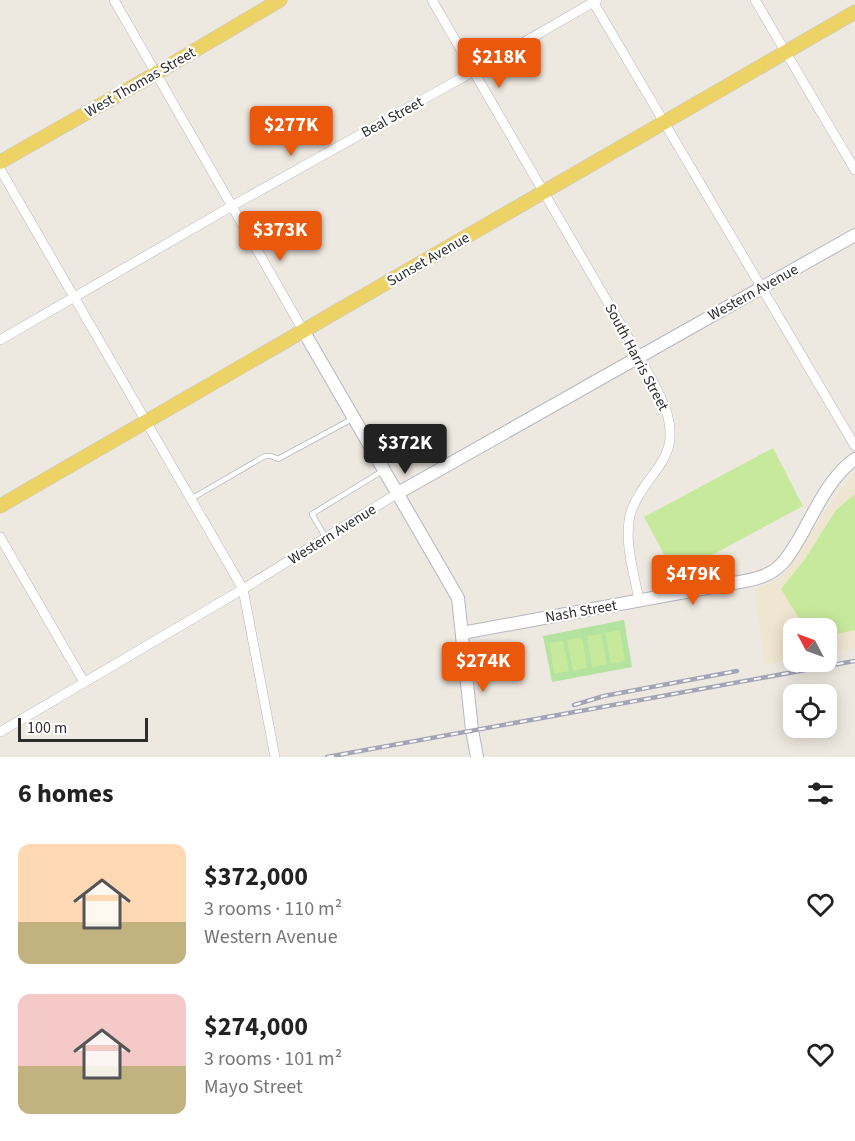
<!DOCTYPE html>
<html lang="en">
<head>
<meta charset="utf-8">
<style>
	:root { --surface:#fff; --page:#f2f2f2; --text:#222; --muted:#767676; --accent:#ea580c }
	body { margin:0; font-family:"Source Sans 3",sans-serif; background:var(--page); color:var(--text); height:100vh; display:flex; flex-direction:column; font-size:22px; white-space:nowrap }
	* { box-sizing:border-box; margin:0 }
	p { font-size:20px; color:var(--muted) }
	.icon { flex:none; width:33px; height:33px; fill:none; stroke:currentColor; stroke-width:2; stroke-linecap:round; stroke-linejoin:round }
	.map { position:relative; height:757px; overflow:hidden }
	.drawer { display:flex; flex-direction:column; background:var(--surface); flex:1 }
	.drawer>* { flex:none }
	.needle { width:39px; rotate:311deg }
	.controls { position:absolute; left:783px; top:618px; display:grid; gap:12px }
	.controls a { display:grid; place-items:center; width:54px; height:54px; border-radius:12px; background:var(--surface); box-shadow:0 3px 15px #0003; font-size:30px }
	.scale { position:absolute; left:18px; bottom:15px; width:130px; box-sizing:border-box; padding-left:6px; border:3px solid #2d2d2d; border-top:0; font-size:16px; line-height:21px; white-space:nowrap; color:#2d2d2d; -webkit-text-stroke:4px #fff; paint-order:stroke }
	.price { position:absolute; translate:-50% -51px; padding:0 14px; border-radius:6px; background:var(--accent); color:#fff; font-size:20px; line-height:39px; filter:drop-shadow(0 2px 3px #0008) }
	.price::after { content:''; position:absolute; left:50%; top:36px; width:18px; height:14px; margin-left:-9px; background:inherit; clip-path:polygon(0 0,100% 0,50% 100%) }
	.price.current { background:#222; color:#fff }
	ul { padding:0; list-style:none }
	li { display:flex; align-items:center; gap:18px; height:150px; padding:0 18px }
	li span { display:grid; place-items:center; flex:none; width:168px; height:120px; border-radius:12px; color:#555 }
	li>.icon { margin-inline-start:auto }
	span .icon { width:72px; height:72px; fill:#fffc; stroke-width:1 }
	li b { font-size:26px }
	h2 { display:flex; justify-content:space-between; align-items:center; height:72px; padding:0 18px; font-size:26px }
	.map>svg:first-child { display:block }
</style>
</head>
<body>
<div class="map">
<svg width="855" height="757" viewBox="0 0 855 757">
	<rect width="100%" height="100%" fill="#eee9e0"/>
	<!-- education -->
	<path fill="#efe6d1" d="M855 471V648L827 654 826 628H794L793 660 765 665 755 589 775 580 786 572 830 504Z"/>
	<!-- green -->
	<path fill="#b4e29f" d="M624 620 632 667 552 682 543 636Z"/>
	<!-- pitch -->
	<path fill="#c6e99b" d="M773 448 803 506 675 575 644 517Z
		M855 494V630L827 636 826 628H805L781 589 805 559 836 510Z
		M620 630 625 661 611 664 605 633Z
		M601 634 607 665 592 667 587 636Z
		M582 637 587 668 573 671 567 640Z
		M563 641 569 671 554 674 549 643Z"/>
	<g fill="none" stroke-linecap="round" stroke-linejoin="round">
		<defs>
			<path id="lane" d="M191 499 265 456H271L278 459 352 419
				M326 538 312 514 384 470"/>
			<path id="street" d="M114 0 304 332
				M432 0 639 356C654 386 683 424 664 458 654 476 639 490 632 509 622 536 634 573 639 600
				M592 0 855 446
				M755 0 855 170
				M0 169 243 589 275 757
				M0 340 232 206 474 71 597 0
				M0 537 84 682
				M0 732 243 589 398 493"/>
			<path id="secondary" d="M304 332 458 598 472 730 477 757
				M398 493 855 235
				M462 633 745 581C756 579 767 576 776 569 786 562 792 550 799 539 814 513 829 477 855 459"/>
			<path id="primary" d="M0 162 155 74 280 0
				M0 506 855 12"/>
		</defs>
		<!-- lane casing -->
		<use href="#lane" stroke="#b4b6c0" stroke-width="6"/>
		<!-- street casing -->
		<use href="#street" stroke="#b4b6c0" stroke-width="10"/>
		<!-- secondary casing -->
		<use href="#secondary" stroke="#b4b6c0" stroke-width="14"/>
		<!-- primary casing -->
		<use href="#primary" stroke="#c8c8c8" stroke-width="15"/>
		<!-- lane -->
		<use href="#lane" stroke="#fff" stroke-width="4.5"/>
		<!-- street -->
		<use href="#street" stroke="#fff" stroke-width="9"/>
		<!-- secondary -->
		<use href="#secondary" stroke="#fff" stroke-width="12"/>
		<!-- primary -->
		<use href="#primary" stroke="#edd266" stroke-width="14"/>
		<defs>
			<path id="rail" d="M574 705 604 696 737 671
				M327 757 855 661"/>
		</defs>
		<!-- rail casing -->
		<use href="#rail" stroke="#a3a5b7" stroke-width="4.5"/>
		<!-- rail -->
		<use href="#rail" stroke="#fff" stroke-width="2" stroke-dasharray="7" stroke-linecap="butt"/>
	</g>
	<g text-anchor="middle" stroke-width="4.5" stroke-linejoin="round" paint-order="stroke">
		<!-- street labels -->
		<g font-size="15" fill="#2d2d2d" stroke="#fff">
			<text transform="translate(140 82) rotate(-30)" y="5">West Thomas Street</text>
			<text transform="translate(392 117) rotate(-29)" y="5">Beal Street</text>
			<text transform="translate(428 259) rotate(-30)" y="5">Sunset Avenue</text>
			<text transform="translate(753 292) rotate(-29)" y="5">Western Avenue</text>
			<text transform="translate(637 357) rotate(62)" y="5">South Harris Street</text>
			<text transform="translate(332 534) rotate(-32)" y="5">Western Avenue</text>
			<text transform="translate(581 611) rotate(-10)" y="5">Nash Street</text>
		</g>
	</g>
</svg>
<div class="controls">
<a><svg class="needle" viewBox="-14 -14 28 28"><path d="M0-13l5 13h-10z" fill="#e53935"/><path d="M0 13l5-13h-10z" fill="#767676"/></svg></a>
<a><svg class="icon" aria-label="locate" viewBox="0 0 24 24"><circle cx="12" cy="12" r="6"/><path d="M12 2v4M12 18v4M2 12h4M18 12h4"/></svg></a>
</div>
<div class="scale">100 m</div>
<b class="price" style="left:499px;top:89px">$218K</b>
<b class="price" style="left:291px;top:157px">$277K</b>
<b class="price" style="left:280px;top:262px">$373K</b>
<b class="price current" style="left:405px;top:475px">$372K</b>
<b class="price" style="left:693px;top:606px">$479K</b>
<b class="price" style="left:483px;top:693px">$274K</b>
</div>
<section class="drawer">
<h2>6 homes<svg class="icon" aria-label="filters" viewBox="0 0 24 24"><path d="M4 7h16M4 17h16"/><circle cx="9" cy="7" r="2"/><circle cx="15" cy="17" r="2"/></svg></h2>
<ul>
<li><span style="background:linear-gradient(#ffd9b3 65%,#c2b280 0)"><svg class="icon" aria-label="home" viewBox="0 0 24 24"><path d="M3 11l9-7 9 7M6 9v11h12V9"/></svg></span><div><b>$372,000</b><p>3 rooms · 110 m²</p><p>Western Avenue</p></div><svg class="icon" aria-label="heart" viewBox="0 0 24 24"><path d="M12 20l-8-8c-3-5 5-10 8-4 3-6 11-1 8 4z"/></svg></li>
<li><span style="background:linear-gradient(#f6c9c9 60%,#c2b280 0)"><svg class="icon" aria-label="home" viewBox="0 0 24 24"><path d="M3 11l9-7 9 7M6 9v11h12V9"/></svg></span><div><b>$274,000</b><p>3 rooms · 101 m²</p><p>Mayo Street</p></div><svg class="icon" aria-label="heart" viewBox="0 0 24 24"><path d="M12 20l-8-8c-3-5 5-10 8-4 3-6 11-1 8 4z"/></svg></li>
</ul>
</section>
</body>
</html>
